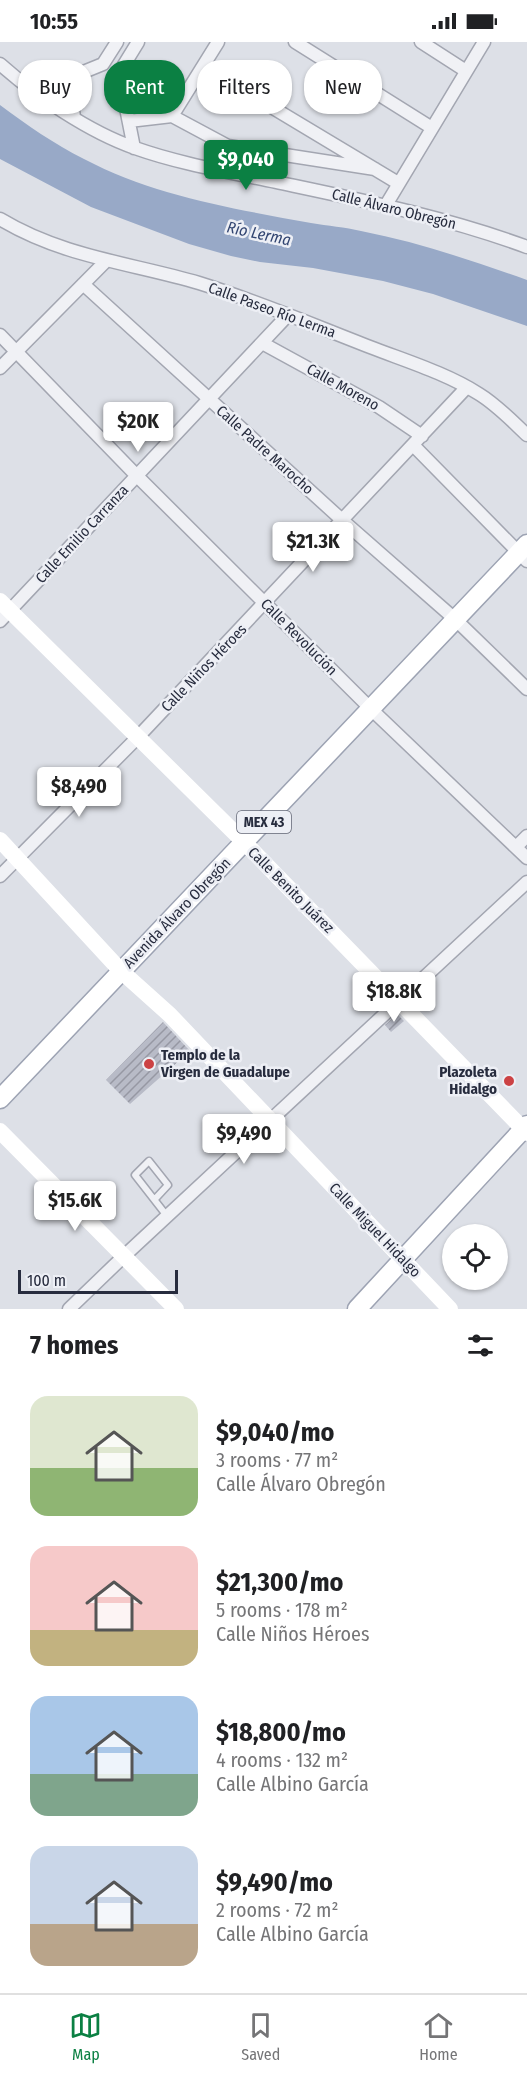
<!DOCTYPE html>
<html lang="en">
<head>
<meta charset="utf-8">
<style>
	:root { --surface:#fff; --page:#f6f6f6; --text:#202124; --muted:#757577; --line:#e0e0e0; --accent:#0b8043 }
	body { margin:0; font-family:"Fira Sans Condensed",sans-serif; background:var(--page); color:var(--text); height:100vh; display:flex; flex-direction:column; font-size:22px; white-space:nowrap }
	* { box-sizing:border-box; margin:0 }
	p { font-size:20px; color:var(--muted) }
	.icon { flex:none; width:33px; height:33px; fill:none; stroke:currentColor; stroke-width:2; stroke-linecap:round; stroke-linejoin:round }
	.map { position:relative; height:1267px; overflow:hidden }
	.side { display:flex; flex-direction:column; background:var(--surface); flex:1 }
	.side>* { flex:none }
	.banner { position:absolute; left:18px; top:18px; width:492px; height:54px; display:flex; gap:12px }
	.tools { position:absolute; left:442px; top:1182px; display:grid; gap:12px }
	.tools a { display:grid; place-items:center; width:66px; height:66px; border-radius:50%; background:var(--surface); box-shadow:0 2px 4px #0004; font-size:30px }
	.scale { position:absolute; left:18px; bottom:15px; width:160px; box-sizing:border-box; padding-left:6px; border:3px solid #272c3e; border-top:0; font-size:16px; line-height:21px; white-space:nowrap; color:#272c3e; -webkit-text-stroke:4px #edeff5; paint-order:stroke }
	.price { position:absolute; translate:-50% -51px; padding:0 14px; border-radius:6px; background:#fff; color:#222; font-size:20px; line-height:39px; filter:drop-shadow(0 2px 3px #0008) }
	.price::after { content:''; position:absolute; left:50%; top:36px; width:18px; height:14px; margin-left:-9px; background:inherit; clip-path:polygon(0 0,100% 0,50% 100%) }
	.price.selected { background:var(--accent); color:#fff }
	ul { padding:0; list-style:none }
	li { display:flex; align-items:center; gap:18px; height:150px; padding:0 30px }
	li span { display:grid; place-items:center; flex:none; width:168px; height:120px; border-radius:18px; color:#555 }
	li>.icon { margin-inline-start:auto }
	span .icon { width:72px; height:72px; fill:#fffc; stroke-width:1 }
	li b { font-size:26px }
	h2 { display:flex; justify-content:space-between; align-items:center; height:72px; padding:0 30px; font-size:26px }
	.pill { padding:0 21px; border-radius:24px; background:var(--surface); box-shadow:0 2px 4px #0004; font-size:21px; line-height:54px }
	.pill.selected { background:var(--accent); color:#fff }
	.status { display:flex; justify-content:space-between; align-items:center; height:42px; padding:0 30px; background:var(--surface); direction:ltr }
	.status svg { height:16px; fill:currentColor }
	.tabs { display:flex; justify-content:space-around; align-items:center; height:84px; border-top:2px solid var(--line); background:var(--surface); font-size:16px; color:var(--muted) }
	.tabs a { display:grid; justify-items:center; gap:3px }
	.tabs .selected { color:var(--accent) }
	.map>svg:first-child { display:block }
</style>
</head>
<body>
<div class="status"><b>10:55</b><svg viewBox="0 0 49 12"><path d="M0 12V9h3v3zM5 12V6h3v6zM10 12V3h3v9zM15 12V0h3v12zM26 1h20v11H26zM47 4h2v5h-2z"/></svg></div>
<div class="map">
<svg width="527" height="1267" viewBox="0 0 527 1267">
	<defs>
		<pattern id="building-hatch" width="6" height="6" patternUnits="userSpaceOnUse" patternTransform="scale(1.5)"><rect width="6" height="6" fill="#b8bbc7"/><path d="M-1 1l2-2M0 6l6-6M5 7l2-2" fill="none" stroke="#9698a3"/></pattern>
	</defs>
	<rect width="100%" height="100%" fill="#dde0e7"/>
	<!-- water -->
	<path fill="#98a9c7" d="M0 63C27 83 54 102 84 117 154 154 235 167 311 181 328 184 345 185 361 189 418 200 473 219 527 238V284L433 252 383 239 313 226 260 220 231 214 189 202 91 165 0 117Z"/>
	<!-- building -->
	<path fill="url(#building-hatch)" d="M397 972 404 979 391 990 385 983Z
		M163 980 190 1009 130 1062 106 1038Z"/>
	<g fill="none" stroke-linecap="round" stroke-linejoin="round">
		<defs>
			<path id="lane" d="M155 1157 168 1143 149 1119 135 1133 167 1174"/>
			<path id="street" d="M295 0 432 86
				M421 0 466 29
				M0 22C36 54 89 90 135 106 180 122 229 130 276 140 361 158 446 175 527 205
				M203 24 398 141
				M172 74 218 0
				M74 76 70 41 76 33 103 22 117 0
				M129 79 172 74 228 104 375 127
				M134 106 119 31 138 0
				M386 163 484 0
				M0 177C63 215 131 221 199 241 257 259 313 283 370 305 406 319 446 331 479 352 497 363 512 379 527 393
				M83 242 342 478 456 578 527 647
				M0 293 137 434 371 667 527 816
				M262 301 379 365 422 394
				M0 326 106 219
				M413 403 527 519
				M0 579 288 273
				M516 805 527 794
				M0 834 137 696 467 345
				M69 1267 123 1215 527 840"/>
			<path id="primary" d="M0 1057 527 502
				M357 1267 527 1083"/>
		</defs>
		<!-- lane casing -->
		<use href="#lane" stroke="#a3a6b1" stroke-width="9"/>
		<!-- street casing -->
		<use href="#street" stroke="#a3a6b1" stroke-width="15"/>
		<!-- primary casing -->
		<use href="#primary" stroke="#9da3b3" stroke-width="21"/>
		<!-- lane -->
		<use href="#lane" stroke="#f0f1f5" stroke-width="6"/>
		<!-- street -->
		<use href="#street" stroke="#f0f1f5" stroke-width="12"/>
		<!-- secondary -->
		<path stroke="#fff" stroke-width="16" d="M0 559 244 800 527 1091
			M0 798 121 929 170 973 450 1267
			M0 1089 176 1267"/>
		<!-- primary -->
		<use href="#primary" stroke="#fff" stroke-width="18"/>
	</g>
	<!-- markers -->
	<g fill="#cc4244" stroke="#edeff5" stroke-width="2">
		<circle cx="149" cy="1022" r="6"/>
		<circle cx="509" cy="1039" r="6"/>
	</g>
	<g text-anchor="middle" stroke-width="5" stroke-linejoin="round" paint-order="stroke">
		<!-- shield labels -->
		<rect fill="#edeff5" stroke="#626675" stroke-width="1.5" x="237" y="769" width="54" height="22" rx="4.5"/>
		<g font-size="14" font-weight="bold" fill="#272c3e">
			<text x="264" y="785">MEX 43</text>
		</g>
		<!-- street labels -->
		<g font-size="15" fill="#272c3e" stroke="#edeff5">
			<text transform="translate(394 167) rotate(14)" y="5">Calle Álvaro Obregón</text>
			<text transform="translate(272 268) rotate(20)" y="5">Calle Paseo Río Lerma</text>
			<text transform="translate(343 345) rotate(29)" y="5">Calle Moreno</text>
			<text transform="translate(265 408) rotate(42)" y="5">Calle Padre Marocho</text>
			<text transform="translate(82 492) rotate(-47)" y="5">Calle Emilio Carranza</text>
			<text transform="translate(299 595) rotate(45)" y="5">Calle Revolución</text>
			<text transform="translate(204 626) rotate(-46)" y="5">Calle Niños Héroes</text>
			<text transform="translate(291 848) rotate(45)" y="5">Calle Benito Juárez</text>
			<text transform="translate(177 871) rotate(-46)" y="5">Avenida Álvaro Obregón</text>
			<text transform="translate(375 1188) rotate(46)" y="5">Calle Miguel Hidalgo</text>
		</g>
		<!-- poi labels -->
		<g font-size="15" font-weight="bold" fill="#272c3e" stroke="#edeff5" text-anchor="start">
			<text x="161" y="1018">Templo de la<tspan x="161" dy="17">Virgen de Guadalupe</tspan></text>
			<text x="497" y="1035" text-anchor="end">Plazoleta<tspan x="497" dy="17">Hidalgo</tspan></text>
		</g>
		<!-- water labels -->
		<g font-size="16" font-style="italic" fill="#324571" stroke="#edeff5">
			<text transform="translate(259 191) rotate(12)" y="6">Río Lerma</text>
		</g>
	</g>
</svg>
<div class="tools">
<a><svg class="icon" aria-label="locate" viewBox="0 0 24 24"><circle cx="12" cy="12" r="6"/><path d="M12 2v4M12 18v4M2 12h4M18 12h4"/></svg></a>
</div>
<div class="scale">100 m</div>
<b class="price selected" style="left:246px;top:149px">$9,040</b>
<b class="price" style="left:138px;top:411px">$20K</b>
<b class="price" style="left:313px;top:531px">$21.3K</b>
<b class="price" style="left:79px;top:776px">$8,490</b>
<b class="price" style="left:394px;top:981px">$18.8K</b>
<b class="price" style="left:244px;top:1123px">$9,490</b>
<b class="price" style="left:75px;top:1190px">$15.6K</b>
<div class="banner">
<a class="pill">Buy</a>
<a class="pill selected">Rent</a>
<a class="pill">Filters</a>
<a class="pill">New</a>
</div>
</div>
<section class="side">
<h2>7 homes<svg class="icon" aria-label="filters" viewBox="0 0 24 24"><path d="M4 7h16M4 17h16"/><circle cx="9" cy="7" r="2"/><circle cx="15" cy="17" r="2"/></svg></h2>
<ul>
<li><span style="background:linear-gradient(#dfe7d0 60%,#8fb573 0)"><svg class="icon" aria-label="home" viewBox="0 0 24 24"><path d="M3 11l9-7 9 7M6 9v11h12V9"/></svg></span><div><b>$9,040/mo</b><p>3 rooms · 77 m²</p><p>Calle Álvaro Obregón</p></div></li>
<li><span style="background:linear-gradient(#f6c9c9 70%,#c2b280 0)"><svg class="icon" aria-label="home" viewBox="0 0 24 24"><path d="M3 11l9-7 9 7M6 9v11h12V9"/></svg></span><div><b>$21,300/mo</b><p>5 rooms · 178 m²</p><p>Calle Niños Héroes</p></div></li>
<li><span style="background:linear-gradient(#a9c7e8 65%,#7fa58c 0)"><svg class="icon" aria-label="home" viewBox="0 0 24 24"><path d="M3 11l9-7 9 7M6 9v11h12V9"/></svg></span><div><b>$18,800/mo</b><p>4 rooms · 132 m²</p><p>Calle Albino García</p></div></li>
<li><span style="background:linear-gradient(#c9d6e8 65%,#b9a48a 0)"><svg class="icon" aria-label="home" viewBox="0 0 24 24"><path d="M3 11l9-7 9 7M6 9v11h12V9"/></svg></span><div><b>$9,490/mo</b><p>2 rooms · 72 m²</p><p>Calle Albino García</p></div></li>
</ul>
</section>
<nav class="tabs">
<a class="selected"><svg class="icon" aria-label="map" viewBox="0 0 24 24"><path d="M3 6l6-2 6 2 6-2v14l-6 2-6-2-6 2zM9 4v14M15 6v14"/></svg>Map</a>
<a><svg class="icon" aria-label="saved" viewBox="0 0 24 24"><path d="M7 4h10v16l-5-4-5 4z"/></svg>Saved</a>
<a><svg class="icon" aria-label="home" viewBox="0 0 24 24"><path d="M3 11l9-7 9 7M6 9v11h12V9"/></svg>Home</a>
</nav>
</body>
</html>
